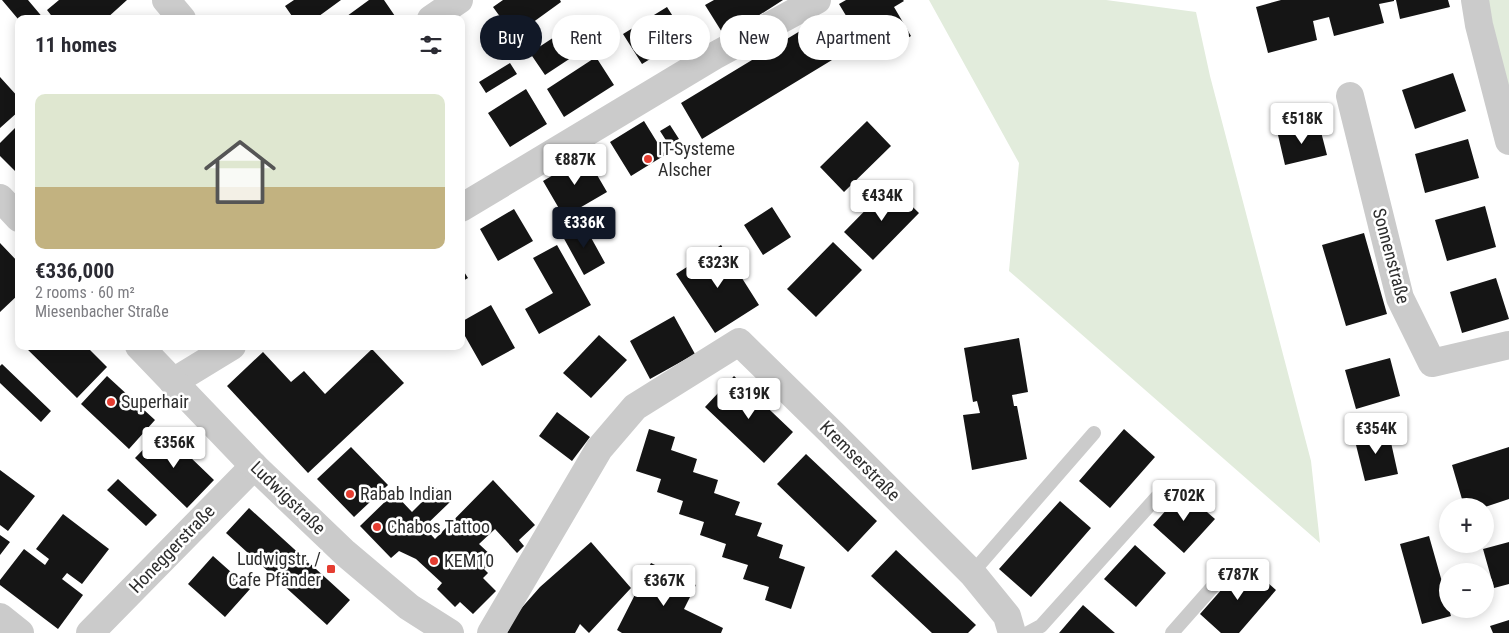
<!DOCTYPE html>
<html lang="en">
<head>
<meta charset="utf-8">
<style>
	:root { --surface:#fff; --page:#f7f7f7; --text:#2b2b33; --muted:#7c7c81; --line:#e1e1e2; --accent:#111827 }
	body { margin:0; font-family:"Roboto Condensed",sans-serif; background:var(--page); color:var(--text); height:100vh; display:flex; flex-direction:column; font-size:19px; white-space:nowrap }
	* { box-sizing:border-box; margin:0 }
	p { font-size:16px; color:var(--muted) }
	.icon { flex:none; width:28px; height:28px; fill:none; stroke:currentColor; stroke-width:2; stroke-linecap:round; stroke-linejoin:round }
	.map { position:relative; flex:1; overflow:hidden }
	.sheet { position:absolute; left:15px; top:15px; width:450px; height:335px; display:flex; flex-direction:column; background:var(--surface); border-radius:10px; box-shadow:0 2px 12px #0003 }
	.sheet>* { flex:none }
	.banner { position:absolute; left:480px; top:15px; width:475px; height:45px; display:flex; gap:10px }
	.fabs { position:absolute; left:1439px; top:498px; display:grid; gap:10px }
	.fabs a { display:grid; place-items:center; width:55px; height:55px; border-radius:50%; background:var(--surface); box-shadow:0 2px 12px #0003; font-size:25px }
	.price { position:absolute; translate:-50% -42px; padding:0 11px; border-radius:5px; background:#fff; color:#222; font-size:16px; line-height:32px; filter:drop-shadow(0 1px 2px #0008) }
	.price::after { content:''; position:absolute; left:50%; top:30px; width:15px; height:11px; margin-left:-8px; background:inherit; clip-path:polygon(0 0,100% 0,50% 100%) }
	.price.selected { background:var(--accent); color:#fff }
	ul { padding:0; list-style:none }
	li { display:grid; align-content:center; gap:10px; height:265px; padding:0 20px }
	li+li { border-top:1px solid var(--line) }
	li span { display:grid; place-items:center; height:155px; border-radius:10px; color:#555 }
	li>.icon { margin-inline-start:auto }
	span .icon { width:90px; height:90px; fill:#fffc; stroke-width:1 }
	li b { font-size:21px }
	h2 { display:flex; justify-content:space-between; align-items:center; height:60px; padding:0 20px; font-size:21px }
	.tag { padding:0 18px; border-radius:22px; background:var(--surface); box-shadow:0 2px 12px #0003; font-size:18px; line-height:45px }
	.tag.selected { background:var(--accent); color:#fff }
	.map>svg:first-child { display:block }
</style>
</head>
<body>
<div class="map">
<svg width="1509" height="633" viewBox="0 0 1509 633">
	<rect width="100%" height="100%" fill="#fff"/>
	<!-- green -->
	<path fill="#e2ecdc" d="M929 0H1106L1196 12 1210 76 1311 461 1320 543 1009 271 1019 163Z
		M1480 0H1509V99Z"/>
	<!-- building -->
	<path fill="#151515" d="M2 0H28L44 19H18Z
		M59 0H127L106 19H54L47 10Z
		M294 0H341L315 19H294L285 6Z
		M369 0H384L397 19H343Z
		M503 0H560L561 2 514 36 493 7Z
		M714 0H783L725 37 705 5Z
		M846 0H903L904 1 894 7 911 36 881 54 863 23 854 29 839 4Z
		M1281 0H1394V1L1379 4 1384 23 1334 36 1329 17 1313 21 1317 40 1268 53 1256 7Z
		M1396 0H1448L1450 7 1400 19Z
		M667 7 686 37 642 64 623 34Z
		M580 20 595 42 545 75 530 53Z
		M810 25 832 60 702 139 681 103Z
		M596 57 614 85 564 117 547 89Z
		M510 63 517 74 486 93 479 82Z
		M1453 73 1466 111 1415 129 1402 90Z
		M0 77 19 98V111L0 128Z
		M526 89 547 124 510 147 488 113Z
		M644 121 665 155 631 176 610 142Z
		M867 121 891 146 844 192 820 167Z
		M19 124V175L0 156V143Z
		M1319 124 1327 155 1285 165 1278 135Z
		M670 125 679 139 669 145 660 131Z
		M1468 139 1479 178 1425 193 1415 154Z
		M586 156 607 192 564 217 543 181Z
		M890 185 919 213 873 260 844 232Z
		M1485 206 1496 247 1447 261 1435 220Z
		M772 207 791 237 763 255 744 225Z
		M514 209 533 241 498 261 480 229Z
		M583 223 605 263 584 275 562 235Z
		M1364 233 1387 314 1346 326 1322 245Z
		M833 242 862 270 816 317 787 289Z
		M0 243 19 263V294L0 312Z
		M557 245 591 305 539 334 525 309 553 293 533 258Z
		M721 245 759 305 715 333 676 274Z
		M461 267 468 278 461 282Z
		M1496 278 1509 319 1462 333 1450 292Z
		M491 305 515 348 482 366 461 329V322Z
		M674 316 695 354 650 379 630 341Z
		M599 335 627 360 591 398 563 373Z
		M1019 338 1028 392 1012 395 1014 406H1017L1027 459 972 470 963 415 980 413 977 401 973 402 964 348Z
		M24 346H86L107 367 77 398Z
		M372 349 404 383 308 473 227 386 263 352 291 382 304 371 325 394Z
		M1390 358 1400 396 1356 409 1345 370Z
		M2 364 51 411 41 422 0 383V366Z
		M107 376 155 420 129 449 81 404Z
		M734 376 793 432 764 463 705 407Z
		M557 412 590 437 572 461 539 436Z
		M649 429 675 437 671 450 697 459 693 472 718 480 714 493 740 502 735 515 762 523 757 536 783 545 779 558 805 567 791 609 765 600 769 587 743 579 748 565 722 557 726 544 700 535 704 522 679 514 683 501 657 492 661 479 636 471Z
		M1124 429 1155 457 1110 508 1079 481Z
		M1388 429 1398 474 1365 481 1354 437Z
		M162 430 214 480 187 508 135 458Z
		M351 447 388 485 354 517 317 479Z
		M1509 447V499L1485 507 1464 506 1452 465Z
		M806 454 877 521 848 552 777 484Z
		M0 470 35 496 8 531 0 525Z
		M118 479 157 515 146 526 107 490Z
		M493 480 535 525 519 540 524 546 517 553 495 529 479 544 494 558 484 569 488 573 483 578 496 591 473 614 460 602 455 607 437 589 442 583 416 559 399 551 391 558 360 526 394 493 412 512 436 488 450 502 424 527 435 539Z
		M1183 491 1215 519 1184 553 1153 525Z
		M1060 501 1091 528 1031 597 999 569Z
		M249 508 350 600 327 625 226 533Z
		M63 514 109 549 82 584 67 573 62 579 83 595 58 629 0 585V580L24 549 45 565 49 559 36 549Z
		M0 535 10 542 0 555Z
		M1429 536 1448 603V609H1449L1451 616 1422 624 1400 544Z
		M591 542 631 588 589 633 580 624 575 633H507L518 612 540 587Z
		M1509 542V584L1494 588 1483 549Z
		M1135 545 1166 573 1136 607 1104 579Z
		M896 550 976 625 968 633H932L871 576Z
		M213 556 250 589 225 617 188 584Z
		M651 563 696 585 684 609 723 628 721 633H622L617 630Z
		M1245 563 1276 590 1239 633H1221L1200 614Z
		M1083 605 1115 633H1059Z
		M1509 620V633H1493L1490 626Z"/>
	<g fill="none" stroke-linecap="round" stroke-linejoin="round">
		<!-- service -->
		<path stroke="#cbcbcb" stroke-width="14" d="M972 573 1094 433
			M1028 633 1041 626 1157 497
			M1172 633 1224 574"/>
		<!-- minor -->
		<path stroke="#cbcbcb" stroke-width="28" d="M166 0 182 19
			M1475 0 1479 25 1509 141
			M431 19 459 0
			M1350 96 1400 298 1432 363 1509 345
			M461 208 714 56 817 0
			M173 382 232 346
			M0 617 20 633
			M90 633 254 466
			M491 633 599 449 635 407 739 342 832 433 972 573 1007 616 1012 633"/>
		<!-- tertiary -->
		<path stroke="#cbcbcb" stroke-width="28" d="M0 198 19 218
			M139 346 254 466 345 553 409 607 450 633"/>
	</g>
	<!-- markers -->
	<g fill="#e53d31" stroke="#fff" stroke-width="2">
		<circle cx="648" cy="159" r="5"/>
		<circle cx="111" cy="402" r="5"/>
		<circle cx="350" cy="494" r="5"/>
		<circle cx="377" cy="527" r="5"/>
		<circle cx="434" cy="561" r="5"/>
		<rect x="326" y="564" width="10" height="10" rx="2.5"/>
	</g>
	<g text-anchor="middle" stroke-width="5" stroke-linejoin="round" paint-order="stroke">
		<!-- poi labels -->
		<g font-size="18" fill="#2e2e2e" stroke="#fff" text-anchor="start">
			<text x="658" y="155">IT-Systeme<tspan x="658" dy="21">Alscher</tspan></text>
			<text x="121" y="408">Superhair</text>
			<text x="360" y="500">Rabab Indian</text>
			<text x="387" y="533">Chabos Tattoo</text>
			<text x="321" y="565" text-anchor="end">Ludwigstr. /<tspan x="321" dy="21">Cafe Pfänder</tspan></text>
			<text x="444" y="567">KEM10</text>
		</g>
		<!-- street labels -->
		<g font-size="18" fill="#2e2e2e" stroke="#fff">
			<text transform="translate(1391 256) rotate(75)" y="6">Sonnenstraße</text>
			<text transform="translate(860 461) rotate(45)" y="6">Kremserstraße</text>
			<text transform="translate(288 498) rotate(44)" y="6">Ludwigstraße</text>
			<text transform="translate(172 549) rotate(-46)" y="6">Honeggerstraße</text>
		</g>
	</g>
</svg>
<div class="fabs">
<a>+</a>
<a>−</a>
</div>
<b class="price" style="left:1302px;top:145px">€518K</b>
<b class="price" style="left:575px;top:186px">€887K</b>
<b class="price" style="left:882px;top:222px">€434K</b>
<b class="price selected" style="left:584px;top:249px">€336K</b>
<b class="price" style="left:718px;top:289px">€323K</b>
<b class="price" style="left:749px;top:420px">€319K</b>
<b class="price" style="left:1376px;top:455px">€354K</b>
<b class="price" style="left:174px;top:469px">€356K</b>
<b class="price" style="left:1184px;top:522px">€702K</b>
<b class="price" style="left:1238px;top:601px">€787K</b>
<b class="price" style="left:664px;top:607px">€367K</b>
<div class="banner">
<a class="tag selected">Buy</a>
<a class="tag">Rent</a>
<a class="tag">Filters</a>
<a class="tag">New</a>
<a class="tag">Apartment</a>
</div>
<section class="sheet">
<h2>11 homes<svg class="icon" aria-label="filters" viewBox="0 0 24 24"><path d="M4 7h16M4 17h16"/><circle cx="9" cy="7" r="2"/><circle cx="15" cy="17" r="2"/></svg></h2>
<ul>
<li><span style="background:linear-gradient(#dfe7d0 60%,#c2b280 0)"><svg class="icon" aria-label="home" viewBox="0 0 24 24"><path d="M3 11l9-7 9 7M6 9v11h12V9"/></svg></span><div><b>€336,000</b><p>2 rooms · 60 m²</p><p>Miesenbacher Straße</p></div></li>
</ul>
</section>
</div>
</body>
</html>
